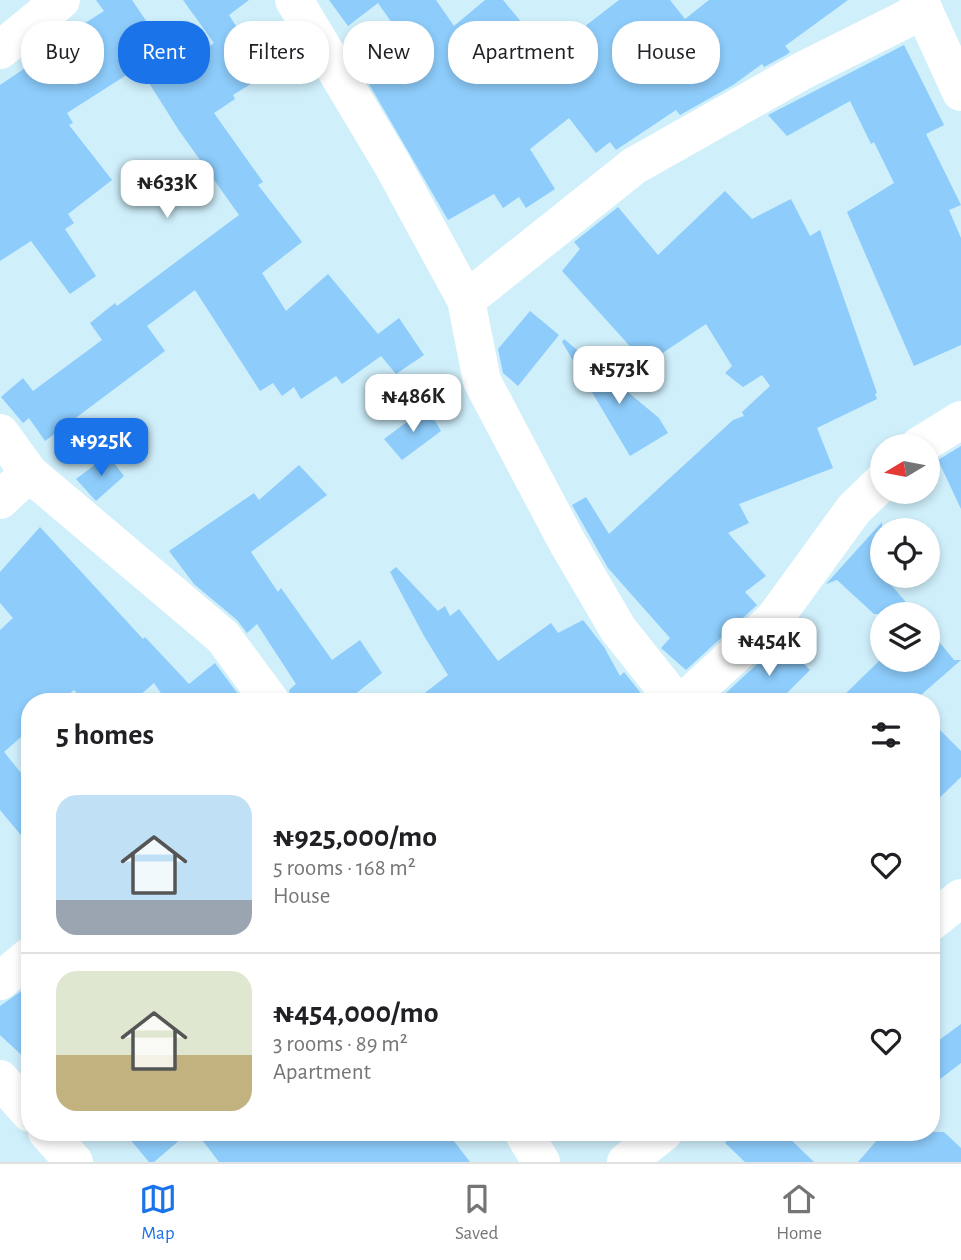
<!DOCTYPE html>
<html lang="en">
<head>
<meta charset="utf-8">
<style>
	:root { --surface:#fff; --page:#f6f6f6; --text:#202124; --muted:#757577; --line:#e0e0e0; --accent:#1a73e8 }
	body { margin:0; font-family:"Alegreya Sans",sans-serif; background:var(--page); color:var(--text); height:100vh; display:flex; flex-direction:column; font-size:26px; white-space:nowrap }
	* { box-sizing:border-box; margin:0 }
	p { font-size:23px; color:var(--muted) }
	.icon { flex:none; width:38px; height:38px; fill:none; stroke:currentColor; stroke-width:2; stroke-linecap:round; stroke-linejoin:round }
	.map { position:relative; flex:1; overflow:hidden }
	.sheet { position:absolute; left:21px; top:693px; width:919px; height:448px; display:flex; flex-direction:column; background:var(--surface); border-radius:28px; box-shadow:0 4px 10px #0003 }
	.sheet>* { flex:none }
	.hud { position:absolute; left:21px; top:21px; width:920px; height:63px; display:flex; gap:14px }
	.needle { width:46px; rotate:260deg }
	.controls { position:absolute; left:870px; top:434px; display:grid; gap:14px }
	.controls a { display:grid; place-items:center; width:70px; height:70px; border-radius:50%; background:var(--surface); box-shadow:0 4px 10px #0003; font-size:35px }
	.price { position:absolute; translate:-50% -60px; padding:0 16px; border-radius:14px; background:#fff; color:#222; font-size:23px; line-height:46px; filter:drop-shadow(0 2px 4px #0008) }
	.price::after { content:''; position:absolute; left:50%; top:42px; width:21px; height:16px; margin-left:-10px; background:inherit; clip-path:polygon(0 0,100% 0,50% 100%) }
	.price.on { background:var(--accent); color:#fff }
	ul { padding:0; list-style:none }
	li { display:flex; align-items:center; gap:21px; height:175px; padding:0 35px }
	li+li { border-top:2px solid var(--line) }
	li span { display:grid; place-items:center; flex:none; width:196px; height:140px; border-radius:21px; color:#555 }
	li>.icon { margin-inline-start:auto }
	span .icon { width:84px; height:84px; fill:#fffc; stroke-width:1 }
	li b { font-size:30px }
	h2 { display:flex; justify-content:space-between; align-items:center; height:84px; padding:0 35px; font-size:30px }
	.chip { padding:0 24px; border-radius:28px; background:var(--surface); box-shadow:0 4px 10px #0003; font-size:24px; line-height:63px }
	.chip.on { background:var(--accent); color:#fff }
	.tab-bar { display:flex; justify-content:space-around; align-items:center; height:98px; border-top:2px solid var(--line); background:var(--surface); font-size:19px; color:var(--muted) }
	.tab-bar a { display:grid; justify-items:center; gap:4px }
	.tab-bar .on { color:var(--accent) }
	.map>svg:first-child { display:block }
</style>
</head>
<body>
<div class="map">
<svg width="961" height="1162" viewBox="0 0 961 1162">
	<rect width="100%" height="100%" fill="#cfeffb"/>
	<!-- building -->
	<path fill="#8dccfb" d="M96 0H132L178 68 214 43 183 0H249L229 15 267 74 233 95 235 99 214 113 263 182 258 185 302 242 262 273 286 311 328 274 378 334 399 318 424 355 396 374 381 356 342 384 336 376 301 399 294 387 282 396 273 383 260 391 195 290 147 326 165 351 45 441 29 418 23 423 1 397 23 378 33 391 102 340 90 323 115 303 117 306 239 215 178 129 139 67 67 113 73 123 69 125 112 180 68 214 74 223 65 229 96 276 70 294 31 241 0 261V85L65 41 63 37 104 11Z
		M329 0H436L454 26 485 0H503L532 35 540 27 558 47 619 0H670L685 19 709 0H848L785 46 790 52 786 55 764 67 762 64 733 85 680 115 676 110 616 150 610 142 596 153 569 118 530 149 555 189 526 208 519 197 503 208 494 194 448 220 369 84 415 56 378 3 348 26Z
		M904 45 944 125 926 134 961 205 949 210 961 238V345L914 366 847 212 894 183 874 142 871 144 850 101 787 136 768 115Z
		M725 191 752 219 791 199 810 236 820 230 877 393 875 394 877 399 817 428 833 468 739 504 749 523 728 533 766 576 745 592 757 605 686 670 661 648 670 638 608 568 572 505 586 497 609 534 733 420 744 416 742 412 770 386 762 375 743 387 725 373 732 366 706 324 646 364 562 271 580 249 574 242 618 207 658 255Z
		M530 311 559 335 518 386 503 373 498 349Z
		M564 339 659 418 668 433 630 456 562 342Z
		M427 407 441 431 402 460 384 439Z
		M961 446V509L938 460Z
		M108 455 124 476 96 501 76 479Z
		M299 465 327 495 251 552 278 592 281 588 332 660 360 640 382 673 345 702H292L289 690 296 684 257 624 247 633 237 620 194 584 169 551 254 493 259 500Z
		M882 522V564L876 567 916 614H874L837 580 826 584Z
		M40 527 143 639 145 637 189 684 215 663 244 702H167L154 683 132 702H84L74 690 60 702H30V729L4 752 30 784V846L0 810V630L13 618 0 603V572Z
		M396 567 438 611 445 606 450 616 459 609 498 661 551 623 558 633 583 620 604 647 620 676 624 672 640 692 634 702H413L448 675 424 636 390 572Z
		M928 628 954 660H961L913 702H837L880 660H928Z
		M782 641 810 670 778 702H716Z
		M931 721 961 751V777L931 806Z
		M30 985V1063L0 1035V1006Z
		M961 1024V1063L931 1086V1046Z
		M124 1132H189L154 1162H149Z
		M196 1132H447L470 1162H219Z
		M735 1132H783L814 1162H745L725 1143Z
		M884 1132H944L961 1148V1162H858Z"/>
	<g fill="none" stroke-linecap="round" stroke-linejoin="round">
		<!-- minor -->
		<path stroke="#fff" stroke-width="38" d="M294 0 392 164 466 300 482 381 567 542 618 629 676 702
			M919 0 961 92
			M0 50 61 0
			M466 300 634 166 802 71 924 10
			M0 433 29 473 223 637 271 702
			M919 446 961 420
			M0 500 29 473
			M683 702 774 619 854 509 882 482
			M931 922 961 898
			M0 981 30 956
			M0 1079 30 1113
			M47 1132 74 1162
			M523 1132 541 1162
			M626 1162 664 1132"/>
	</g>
</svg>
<div class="controls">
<a><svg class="needle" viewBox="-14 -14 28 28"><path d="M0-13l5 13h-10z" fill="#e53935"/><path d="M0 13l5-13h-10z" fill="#757577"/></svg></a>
<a><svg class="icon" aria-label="locate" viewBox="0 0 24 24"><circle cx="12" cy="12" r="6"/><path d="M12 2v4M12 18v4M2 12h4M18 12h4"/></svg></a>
<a><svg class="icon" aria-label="layers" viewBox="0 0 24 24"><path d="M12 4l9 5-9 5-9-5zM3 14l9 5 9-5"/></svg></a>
</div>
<b class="price" style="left:167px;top:220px">₦633K</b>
<b class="price" style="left:619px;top:406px">₦573K</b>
<b class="price" style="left:413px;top:434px">₦486K</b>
<b class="price on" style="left:101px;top:478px">₦925K</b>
<b class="price" style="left:769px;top:678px">₦454K</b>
<div class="hud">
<a class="chip">Buy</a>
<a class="chip on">Rent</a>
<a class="chip">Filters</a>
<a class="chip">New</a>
<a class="chip">Apartment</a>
<a class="chip">House</a>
</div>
<section class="sheet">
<h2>5 homes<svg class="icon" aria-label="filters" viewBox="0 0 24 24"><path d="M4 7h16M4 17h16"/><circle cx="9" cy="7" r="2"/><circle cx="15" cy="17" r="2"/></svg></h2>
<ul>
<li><span style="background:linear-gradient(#bfe0f5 75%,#9aa5b1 0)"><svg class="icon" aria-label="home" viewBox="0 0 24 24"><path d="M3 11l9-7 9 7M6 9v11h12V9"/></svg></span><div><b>₦925,000/mo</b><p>5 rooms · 168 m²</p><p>House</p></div><svg class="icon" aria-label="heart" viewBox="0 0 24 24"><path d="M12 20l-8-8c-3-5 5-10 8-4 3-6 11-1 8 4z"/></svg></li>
<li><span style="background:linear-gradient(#dfe7d0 60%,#c2b280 0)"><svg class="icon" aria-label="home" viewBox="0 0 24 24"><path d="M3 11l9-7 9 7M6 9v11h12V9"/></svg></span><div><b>₦454,000/mo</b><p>3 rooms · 89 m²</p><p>Apartment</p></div><svg class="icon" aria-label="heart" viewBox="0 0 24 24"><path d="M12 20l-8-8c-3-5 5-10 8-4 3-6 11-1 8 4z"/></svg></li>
</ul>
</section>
</div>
<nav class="tab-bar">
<a class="on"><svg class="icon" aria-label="map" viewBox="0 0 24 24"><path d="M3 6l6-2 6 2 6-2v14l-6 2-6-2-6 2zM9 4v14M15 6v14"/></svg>Map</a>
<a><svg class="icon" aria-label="saved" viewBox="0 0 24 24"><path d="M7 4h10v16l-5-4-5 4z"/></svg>Saved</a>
<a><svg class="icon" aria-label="home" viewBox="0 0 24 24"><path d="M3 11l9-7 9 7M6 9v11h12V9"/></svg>Home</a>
</nav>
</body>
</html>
